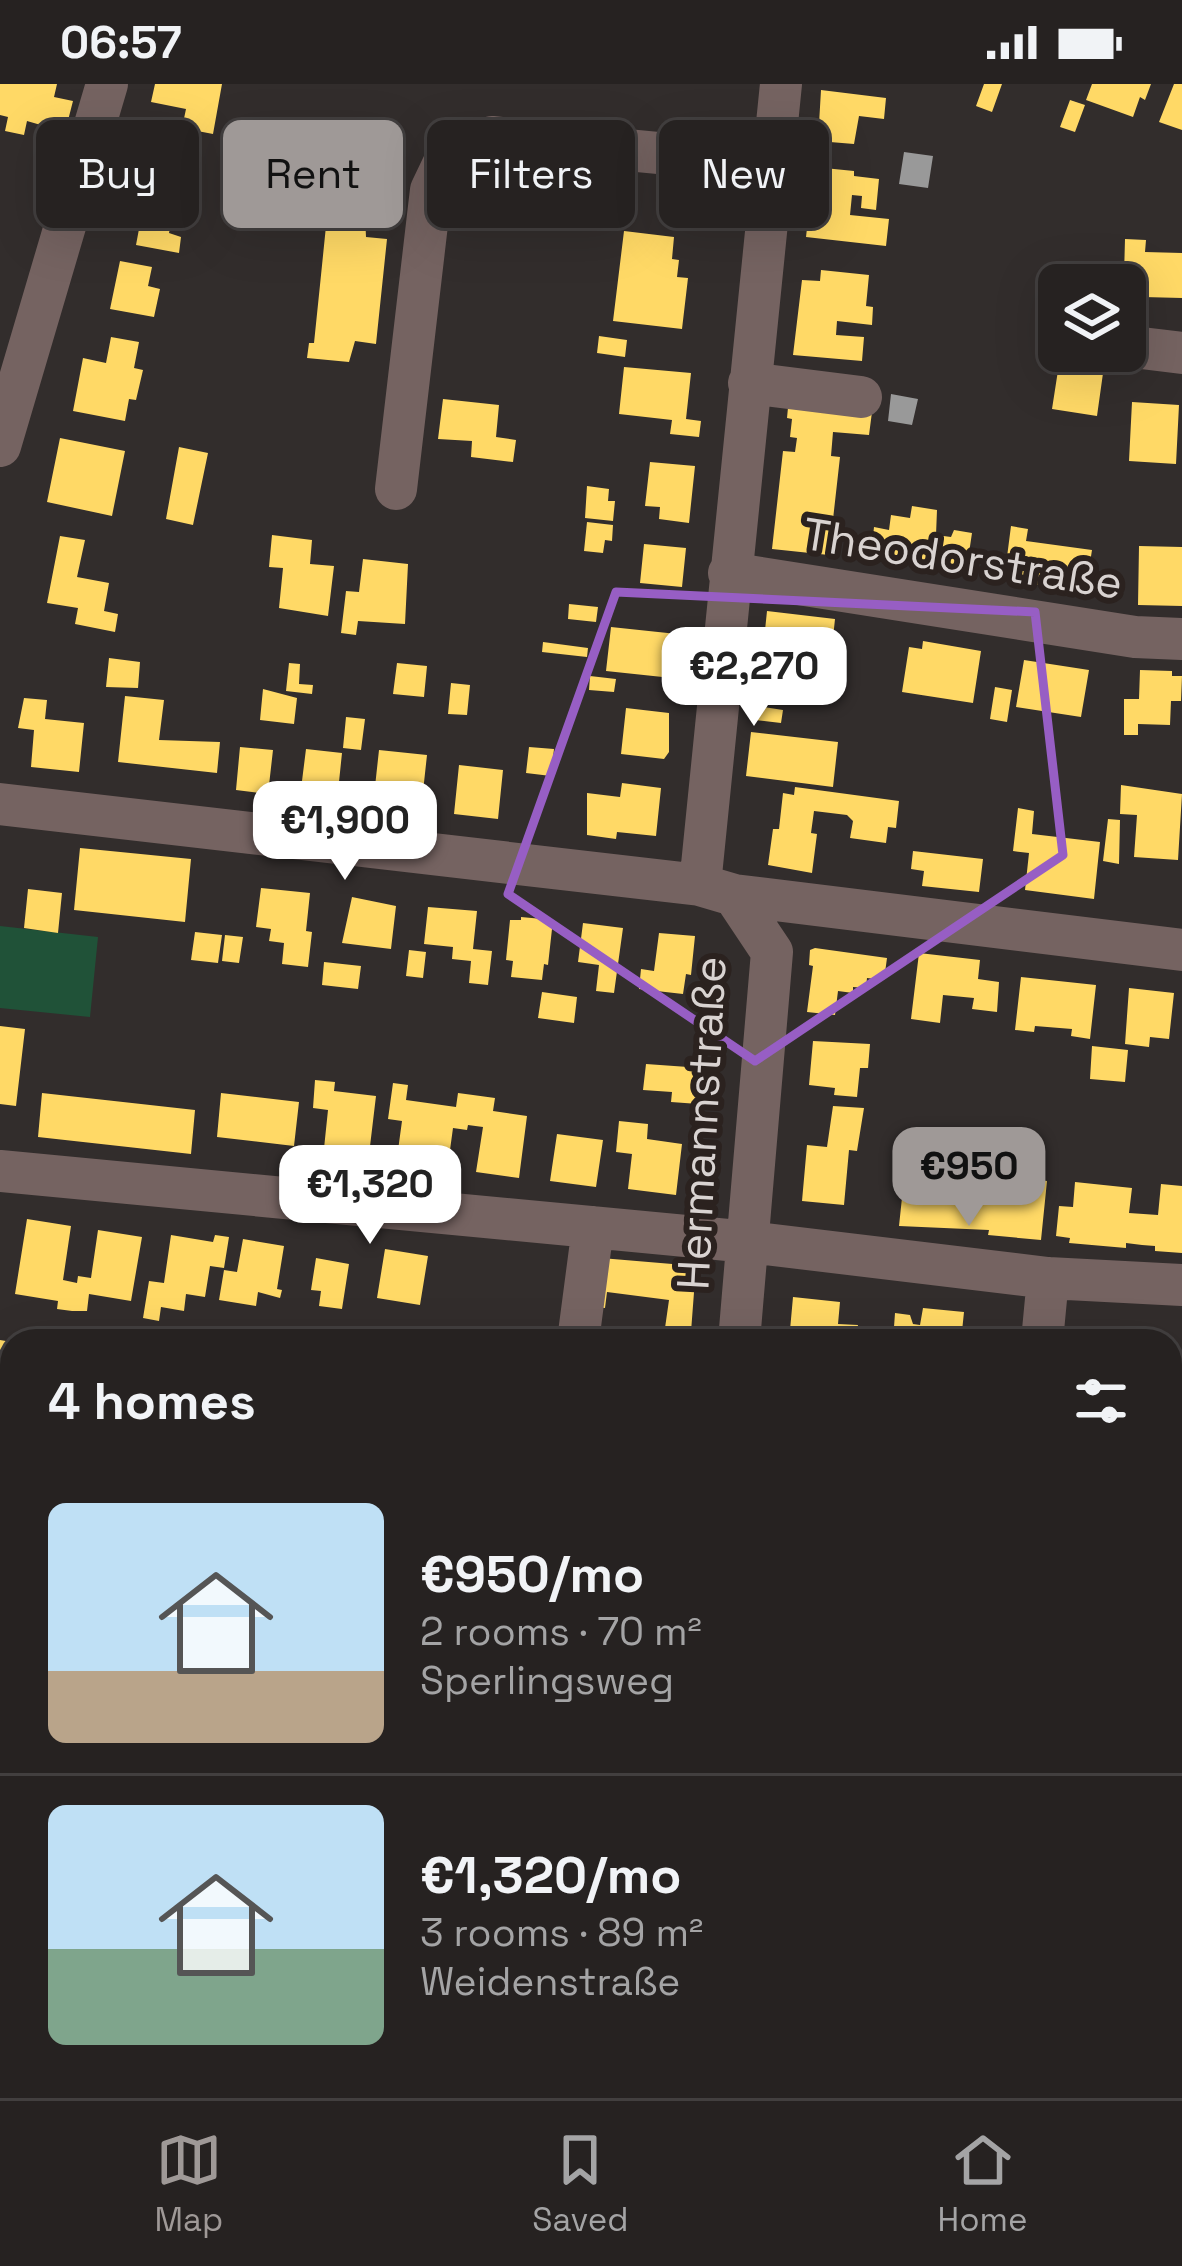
<!DOCTYPE html>
<html lang="en">
<head>
<meta charset="utf-8">
<style>
	:root { --surface:#262221; --page:#322f2e; --text:#f1f3f6; --muted:#a4a4a5; --line:#423f3f; --accent:#9f9997 }
	body { margin:0; font-family:"Space Grotesk",sans-serif; background:var(--page); color:var(--text); height:100vh; display:flex; flex-direction:column; font-size:45px; white-space:nowrap }
	* { box-sizing:border-box; margin:0 }
	p { font-size:39px; color:var(--muted) }
	.icon { flex:none; width:66px; height:66px; fill:none; stroke:currentColor; stroke-width:2; stroke-linecap:round; stroke-linejoin:round }
	.map { position:relative; flex:1; overflow:hidden }
	.details { position:absolute; left:0px; top:1245px; width:1182px; height:771px; display:flex; flex-direction:column; background:var(--surface); border-radius:36px 36px 0 0; box-shadow:0 12px 48px #0002,0 0 0 3px var(--line) }
	.details>* { flex:none }
	.hud { position:absolute; left:36px; top:36px; width:1110px; height:108px; display:flex; gap:24px }
	.fabs { position:absolute; left:1038px; top:180px; display:grid; gap:24px }
	.fabs a { display:grid; place-items:center; width:108px; height:108px; border-radius:18px; background:var(--surface); box-shadow:0 12px 48px #0002,0 0 0 3px var(--line); font-size:60px }
	.price { position:absolute; translate:-50% -102px; padding:0 27px; border-radius:24px; background:#fff; color:#222; font-size:39px; line-height:78px; filter:drop-shadow(0 3px 6px #0008) }
	.price::after { content:''; position:absolute; left:50%; top:72px; width:36px; height:27px; margin-left:-18px; background:inherit; clip-path:polygon(0 0,100% 0,50% 100%) }
	.price.current { background:var(--accent); color:#111 }
	ul { padding:0; list-style:none }
	li { display:flex; align-items:center; gap:36px; height:300px; padding:0 48px }
	li+li { border-top:3px solid var(--line) }
	li span { display:grid; place-items:center; flex:none; width:336px; height:240px; border-radius:18px; color:#555 }
	li>.icon { margin-inline-start:auto }
	span .icon { width:144px; height:144px; fill:#fffc; stroke-width:1 }
	li b { font-size:51px }
	h2 { display:flex; justify-content:space-between; align-items:center; height:144px; padding:0 48px; font-size:51px }
	.pill { padding:0 42px; border-radius:18px; background:var(--surface); box-shadow:0 12px 48px #0002,0 0 0 3px var(--line); font-size:42px; line-height:108px }
	.pill.current { background:var(--accent); color:#111 }
	.status { display:flex; justify-content:space-between; align-items:center; height:84px; padding:0 60px; background:var(--surface); direction:ltr }
	.status svg { height:33px; fill:currentColor }
	.menu { display:flex; justify-content:space-around; align-items:center; height:168px; border-top:3px solid var(--line); background:var(--surface); font-size:33px; color:var(--muted) }
	.menu a { display:grid; justify-items:center; gap:6px }
	.menu .current { color:var(--accent) }
	.map>svg:first-child { display:block }
</style>
</head>
<body>
<div class="status"><b>06:57</b><svg viewBox="0 0 49 12"><path d="M0 12V9h3v3zM5 12V6h3v6zM10 12V3h3v9zM15 12V0h3v12zM26 1h20v11H26zM47 4h2v5h-2z"/></svg></div>
<div class="map">
<svg width="1182" height="2014" viewBox="0 0 1182 2014">
	<rect width="100%" height="100%" fill="#322d2c"/>
	<!-- park -->
	<path fill="#205238" d="M0 842 98 853 90 933 0 924Z"/>
	<!-- homes -->
	<path fill="#ffd966" d="M0 0H57L54 13 73 17 65 48 27 37 24 51 5 47 8 33 0 31Z
		M155 0H222L213 50 182 44 186 25 151 18Z
		M984 0H1002L992 28 976 22Z
		M1092 0H1151L1145 16 1140 13 1133 33 1086 16Z
		M1174 0H1182V46L1159 38Z
		M821 6 886 14 884 35 859 32 854 60 818 57Z
		M1070 16 1085 21 1075 48 1060 43Z
		M168 61 198 67 195 87 183 86 181 96 185 102 178 133 171 138 169 149 181 153 179 169 136 161 139 145 123 142 136 74 164 80Z
		M814 83 854 87V92L879 95 876 126 861 124 862 112 852 111 850 131 889 135 886 162 806 153Z
		M464 88 521 94 516 147 459 141Z
		M323 127 365 131 366 153 387 155 376 260 355 257 349 278 307 274 309 259H314L320 201 326 142 321 141Z
		M624 147 674 153 672 175 679 176 677 193 688 194 682 245 613 237Z
		M1125 155 1146 156 1145 168 1182 169V214L1143 213 1144 193 1124 192Z
		M120 177 152 183 148 202 160 205 154 233 110 225Z
		M1070 178 1109 185 1106 201H1066Z
		M821 186 869 191 866 222 873 223 872 241 837 237 836 251 864 253 862 277 793 271 802 196 820 197Z
		M1049 231 1059 233V267L1105 275 1097 332 1052 325 1059 280 1040 277 1041 249H1046Z
		M599 252 627 256 625 273 597 269Z
		M111 253 139 258 134 284 143 286 136 316 129 315 125 337 73 327 83 274 106 279Z
		M624 283 691 289 686 335 701 337 699 353 670 350 672 336 619 330Z
		M789 313 872 328 869 351 833 348 831 372 840 373 829 471 772 465 783 367 795 368 797 354 790 353 792 335 787 334Z
		M443 315 499 321 496 353 516 356 513 378 471 373 472 357 438 355Z
		M1132 318 1179 321 1176 380 1129 377Z
		M60 354 125 367 112 432 47 418Z
		M179 363 208 369 193 441 166 435Z
		M650 378 695 382 689 439 659 435 660 423 645 422Z
		M587 402 609 405 608 417H615L613 437 585 434Z
		M912 422 937 426 936 451 951 453 954 446 972 449 966 489 871 472 874 443 889 446 891 431 910 434Z
		M587 438 613 441 612 457 605 456 603 469 584 467Z
		M1011 442 1028 445 1026 457 1092 466 1087 498 1060 494 1059 504 1019 498 1022 475 1007 473Z
		M272 451 312 456 310 480 334 482 328 532 279 524 283 484 269 483Z
		M60 452 85 456 77 493 109 499 104 527 118 530 115 548 75 540 78 524 47 519Z
		M644 460 686 464 682 503 640 499Z
		M1139 462 1182 463V522L1138 521Z
		M363 475 408 480 405 540 358 537 356 551 341 549 346 507 359 508Z
		M569 520 598 523 596 538 568 535Z
		M767 527 835 535 833 554 807 552 804 589 830 592 828 610 759 604Z
		M611 543 677 550 672 594 606 587Z
		M923 557 981 567 973 619 902 608 909 563 922 565Z
		M543 558 588 564 587 573 542 568Z
		M109 574 140 578 138 604 106 603Z
		M1024 576 1089 586 1081 633 1016 623Z
		M289 579 300 580 299 600 313 601 312 610 286 607Z
		M397 579 427 582 424 613 393 610Z
		M1140 586 1172 587V592H1182L1181 617H1171L1170 641 1138 640V651H1124V615H1139Z
		M590 592 616 595 614 608 589 606Z
		M451 599 470 601 467 631 448 630Z
		M995 603 1012 606 1007 638 990 635Z
		M263 605 297 614 294 640 260 636Z
		M125 612 164 616 159 656 220 658 217 689 118 678Z
		M24 614 47 616 45 635 84 639 79 688 31 683 34 646 18 644Z
		M757 622 783 626 781 639 755 636Z
		M626 624 669 629V668L664 675 621 670Z
		M346 633 365 635 361 666 343 664Z
		M751 648 838 658 833 703 746 692Z
		M240 663 273 666 268 710 236 706Z
		M529 663 554 665 551 692 526 689Z
		M306 665 342 669 337 717 300 713Z
		M379 666 427 671 421 726 373 721Z
		M459 681 503 686 498 735 454 730Z
		M622 699 661 704 656 752 617 748 616 755 587 751V709L620 713Z
		M1121 701 1182 710 1178 776 1134 773 1137 731 1120 730Z
		M795 703 899 717 896 744 888 743 886 759 850 754 853 737 847 731 814 727 811 749 817 750 812 789 768 781 773 745H779L783 709 794 711Z
		M1018 724 1034 727 1032 750 1100 758 1094 815 1025 806 1029 769 1013 767Z
		M1108 735 1120 736 1119 780 1103 777Z
		M80 764 191 775 185 838 74 826Z
		M913 767 983 775 979 808 922 802 924 787 911 785Z
		M261 804 310 809 306 847 312 848 308 883 282 880 284 859 269 857 271 845 256 843Z
		M28 805 62 809 58 849 24 844Z
		M352 813 396 822 391 865 342 859Z
		M428 823 477 827 473 865 492 867 488 901 469 899 471 877 452 875 453 863 424 860Z
		M521 833 553 836 548 881 544 880 542 896 511 893 513 877 506 876 510 836H521Z
		M583 839 623 844 614 909 596 907 599 881 578 878Z
		M195 848 222 851 218 879 191 876Z
		M659 849 695 852 691 891 686 890 683 910 639 905 641 885 654 887Z
		M225 851 243 853 239 879 222 877Z
		M815 864 887 874 884 896 867 894 866 904 853 903V909L838 907 835 931 807 928 813 882 809 881 810 866Z
		M409 866 426 868 423 894 406 892Z
		M919 869 980 876 978 895 999 898 997 928 972 925 974 914 943 911 940 939 911 935Z
		M324 878 361 882 358 905 322 901Z
		M1021 893 1096 901 1090 955 1071 952 1072 945 1035 942 1034 948 1015 946Z
		M1129 904 1174 909 1169 955 1150 953 1149 963 1125 960Z
		M542 908 577 913 574 939 538 934Z
		M0 942 25 945 16 1022 0 1020Z
		M813 957 870 960 868 984H860L857 1013 834 1011 835 1004 809 1001Z
		M1092 962 1128 966 1125 998 1090 995Z
		M646 980 716 985 712 1021 671 1018 672 1008 643 1006Z
		M315 996 335 998 334 1007 376 1012 368 1079 323 1074 328 1026 313 1024Z
		M393 999 408 1001 406 1016 456 1023 458 1009 473 1011 495 1014 493 1027 527 1032 519 1094 476 1088 483 1043 468 1041 467 1046 453 1044 447 1088 396 1081 402 1037 388 1035Z
		M42 1009 195 1026 191 1070 38 1053Z
		M221 1009 299 1018 294 1062 217 1053Z
		M833 1022 864 1024 857 1067 849 1066 844 1121 802 1117 807 1061 827 1063Z
		M619 1037 648 1040 647 1055 682 1060 676 1111 628 1105 632 1070 616 1068Z
		M557 1050 603 1056 596 1103 550 1097Z
		M906 1076 934 1079 931 1113 973 1114 976 1088 1047 1097 1041 1156 988 1151 989 1146 899 1142Z
		M1075 1098 1132 1104 1129 1129 1158 1131 1161 1100 1182 1102V1169L1155 1167V1162L1142 1161 1126 1159V1164L1069 1159 1070 1154 1056 1152 1059 1122 1073 1123Z
		M27 1135 71 1142 63 1196 77 1199 78 1192 91 1194 98 1146 142 1153 131 1217 89 1210 87 1227H72L57 1225 58 1217 15 1210Z
		M171 1151 213 1158 215 1151 229 1153 224 1184 210 1182 205 1213 186 1210 184 1227 161 1223 159 1237 143 1234 149 1197 164 1199Z
		M243 1155 284 1162 277 1205 282 1206 280 1214 258 1208 256 1222 219 1216 224 1186 237 1188Z
		M385 1165 428 1172 420 1221 377 1214Z
		M316 1174 349 1180 342 1225 319 1222 321 1207 311 1206Z
		M601 1174 696 1182 691 1248 665 1244 669 1216 607 1208 605 1224 595 1223Z
		M793 1213 840 1218 838 1240 858 1241 857 1246 851 1245 850 1257H789Z
		M923 1224 964 1228 961 1257H893L895 1229 910 1231 913 1240 920 1241Z
		M286 1243 303 1245 301 1257H284Z
		M1079 1244 1141 1251 1140 1257H1077Z
		M0 1256 12 1258 9 1287 0 1285Z
		M0 1415 12 1417V1500L0 1498Z
		M1170 1458H1182V1498H1170Z
		M0 1609 12 1611V1687L0 1685Z
		M1170 1609 1182 1610V1655L1170 1654Z"/>
	<!-- industry -->
	<path fill="#999" d="M904 68 933 72 928 104 899 100Z
		M891 310 918 315 912 341 888 337Z"/>
	<g fill="none" stroke-linecap="round" stroke-linejoin="round">
		<!-- minor -->
		<path stroke="#756361" stroke-width="42" d="M1125 262 1182 269
			M749 299 861 313
			M0 362 107 0
			M396 405 431 106 451 64 492 53 773 80
			M729 489 1135 553 1182 555
			M0 720 700 801
			M734 811 1182 866
			M0 1087 749 1158 1048 1194 1182 1201
			M578 1257 593 1143
			M739 1257 772 868 734 811 700 801 781 0
			M1042 1257 1048 1194
			M1170 1570 1182 1571"/>
		<!-- major -->
		<path stroke="#766360" stroke-width="51" d="M0 1556 12 1558
			M1170 1788 1182 1790"/>
	</g>
	<!-- marked area -->
	<path fill="none" stroke="#975ec4" stroke-width="9" stroke-linejoin="round" d="M616 508 1035 528 1063 771 755 977 508 810Z"/>
	<g text-anchor="middle" stroke-width="12" stroke-linejoin="round" paint-order="stroke">
		<!-- street labels -->
		<g font-size="45" fill="#d9d3d1" stroke="#2b221f">
			<text transform="translate(963 474) rotate(9)" y="16">Theodorstraße</text>
			<text transform="translate(701 1039) rotate(-87)" y="16">Hermannstraße</text>
		</g>
	</g>
</svg>
<div class="fabs">
<a><svg class="icon" aria-label="layers" viewBox="0 0 24 24"><path d="M12 4l9 5-9 5-9-5zM3 14l9 5 9-5"/></svg></a>
</div>
<b class="price" style="left:754px;top:645px">€2,270</b>
<b class="price" style="left:345px;top:799px">€1,900</b>
<b class="price current" style="left:969px;top:1145px">€950</b>
<b class="price" style="left:370px;top:1163px">€1,320</b>
<div class="hud">
<a class="pill">Buy</a>
<a class="pill current">Rent</a>
<a class="pill">Filters</a>
<a class="pill">New</a>
</div>
<section class="details">
<h2>4 homes<svg class="icon" aria-label="filters" viewBox="0 0 24 24"><path d="M4 7h16M4 17h16"/><circle cx="9" cy="7" r="2"/><circle cx="15" cy="17" r="2"/></svg></h2>
<ul>
<li><span style="background:linear-gradient(#bfe0f5 70%,#b9a48a 0)"><svg class="icon" aria-label="home" viewBox="0 0 24 24"><path d="M3 11l9-7 9 7M6 9v11h12V9"/></svg></span><div><b>€950/mo</b><p>2 rooms · 70 m²</p><p>Sperlingsweg</p></div></li>
<li><span style="background:linear-gradient(#bfe0f5 60%,#7fa58c 0)"><svg class="icon" aria-label="home" viewBox="0 0 24 24"><path d="M3 11l9-7 9 7M6 9v11h12V9"/></svg></span><div><b>€1,320/mo</b><p>3 rooms · 89 m²</p><p>Weidenstraße</p></div></li>
</ul>
</section>
</div>
<nav class="menu">
<a class="current"><svg class="icon" aria-label="map" viewBox="0 0 24 24"><path d="M3 6l6-2 6 2 6-2v14l-6 2-6-2-6 2zM9 4v14M15 6v14"/></svg>Map</a>
<a><svg class="icon" aria-label="saved" viewBox="0 0 24 24"><path d="M7 4h10v16l-5-4-5 4z"/></svg>Saved</a>
<a><svg class="icon" aria-label="home" viewBox="0 0 24 24"><path d="M3 11l9-7 9 7M6 9v11h12V9"/></svg>Home</a>
</nav>
</body>
</html>
